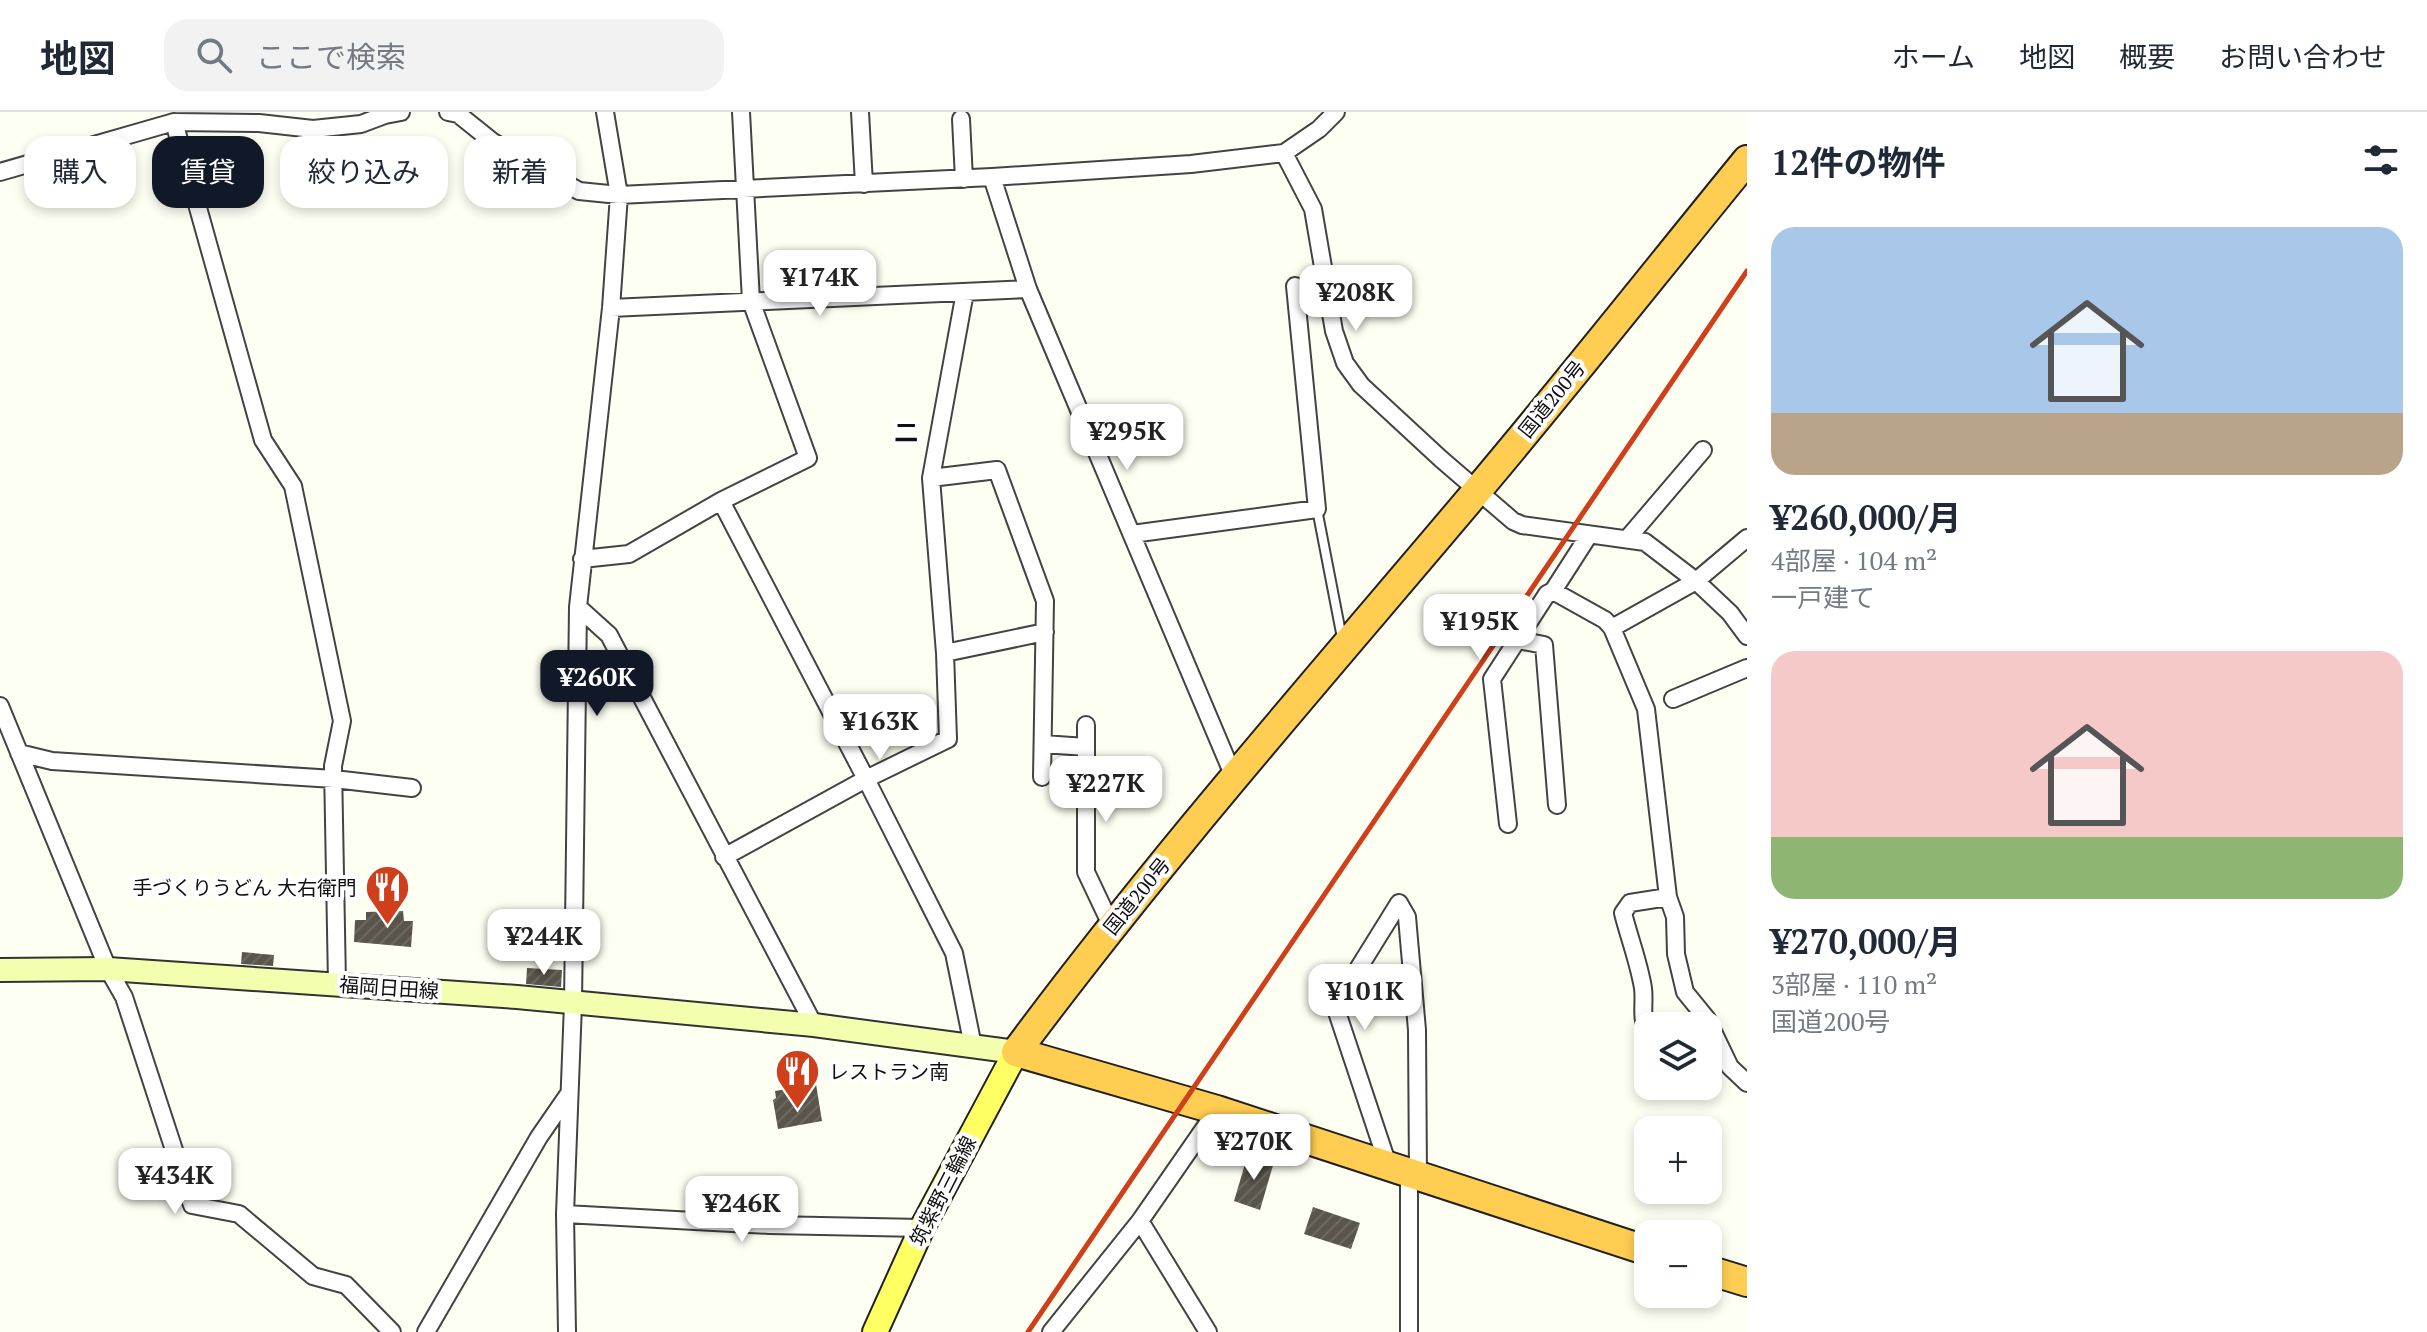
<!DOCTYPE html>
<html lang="ja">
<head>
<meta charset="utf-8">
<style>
	:root { --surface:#fff; --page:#f2f2f3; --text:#1f2937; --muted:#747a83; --line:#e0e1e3; --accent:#111827 }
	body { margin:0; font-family:"PT Serif","Noto Sans JP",serif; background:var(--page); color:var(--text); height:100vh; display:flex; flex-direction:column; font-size:30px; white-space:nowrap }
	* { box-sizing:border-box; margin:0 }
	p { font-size:26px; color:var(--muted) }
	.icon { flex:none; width:44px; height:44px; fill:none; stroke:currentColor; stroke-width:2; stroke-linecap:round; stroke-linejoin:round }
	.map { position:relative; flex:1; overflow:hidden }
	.sheet { display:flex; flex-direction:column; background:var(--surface); width:680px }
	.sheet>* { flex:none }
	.guide { position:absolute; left:24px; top:24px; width:760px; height:72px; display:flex; gap:16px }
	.controls { position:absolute; left:1634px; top:900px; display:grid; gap:16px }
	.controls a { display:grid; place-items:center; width:88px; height:88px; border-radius:16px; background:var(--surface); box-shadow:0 4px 12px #0003; font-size:40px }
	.price { position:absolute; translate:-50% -68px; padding:0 18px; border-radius:16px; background:#fff; color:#222; font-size:26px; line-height:52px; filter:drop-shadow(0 2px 4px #0008) }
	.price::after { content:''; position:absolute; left:50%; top:48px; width:24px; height:18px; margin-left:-12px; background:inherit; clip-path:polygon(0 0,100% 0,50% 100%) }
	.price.current { background:var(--accent); color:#fff }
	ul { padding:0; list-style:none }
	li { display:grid; align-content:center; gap:16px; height:424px; padding:0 24px }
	li span { display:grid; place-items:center; height:248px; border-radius:24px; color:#555 }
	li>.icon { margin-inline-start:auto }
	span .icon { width:144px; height:144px; fill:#fffc; stroke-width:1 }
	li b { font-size:34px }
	h2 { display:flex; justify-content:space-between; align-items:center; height:96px; padding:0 24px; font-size:34px }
	.tag { padding:0 28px; border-radius:24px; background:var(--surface); box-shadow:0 4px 12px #0003; font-size:28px; line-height:72px }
	.tag.current { background:var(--accent); color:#fff }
	header { display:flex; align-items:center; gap:48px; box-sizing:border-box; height:112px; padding:0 40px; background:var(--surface); border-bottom:2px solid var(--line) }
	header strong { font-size:38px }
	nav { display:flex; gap:44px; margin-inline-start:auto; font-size:28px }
	.search { width:560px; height:72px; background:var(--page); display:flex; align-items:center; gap:20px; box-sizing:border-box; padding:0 28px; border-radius:24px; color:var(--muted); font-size:30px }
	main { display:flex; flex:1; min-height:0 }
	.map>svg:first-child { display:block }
</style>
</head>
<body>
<header>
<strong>地図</strong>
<div class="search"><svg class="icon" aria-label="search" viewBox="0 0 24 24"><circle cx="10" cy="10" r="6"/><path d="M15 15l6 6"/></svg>ここで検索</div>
<nav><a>ホーム</a><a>地図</a><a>概要</a><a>お問い合わせ</a></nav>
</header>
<main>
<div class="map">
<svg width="1747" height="1220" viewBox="0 0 1747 1220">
	<defs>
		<pattern id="building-hatch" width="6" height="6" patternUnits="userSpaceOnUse" patternTransform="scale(2)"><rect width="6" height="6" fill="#5a554b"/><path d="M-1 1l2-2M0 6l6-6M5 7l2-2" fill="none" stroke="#6d6961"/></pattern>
	</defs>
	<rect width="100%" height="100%" fill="#fefff3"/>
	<!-- building -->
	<path fill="url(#building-hatch)" d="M403 799 404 809H413L411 835 354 830 355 808H366V800Z
		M242 840 274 843 273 854 241 852Z
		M527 856 562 858 561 875 526 872Z
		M816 972 822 1009 778 1017 773 988 776 986 775 979Z
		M1248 1042 1274 1050 1260 1098 1234 1089Z
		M1313 1095 1360 1111 1351 1137 1304 1122Z"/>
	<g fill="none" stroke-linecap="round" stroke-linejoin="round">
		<defs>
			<path id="lane" d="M1317 397 1342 526"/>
			<path id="street" d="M448 0 458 2 493 30 579 79 619 83 992 65 1191 52 1284 41 1319 17 1336 0
				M860 0 864 72
				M961 7 964 67
				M174 10 263 328 293 374 342 609 333 654 337 872
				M1284 41 1313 97 1334 219 1345 251 1361 273 1441 347 1513 409 1522 413 1645 430 1696 469 1730 501 1747 524
				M0 60 174 10 259 11 313 17 361 12 385 3 401 0
				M992 65 1028 177 1234 665
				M611 196 1028 177
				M931 366 997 358 1045 489 1042 665
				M721 389 866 667 954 841 973 934
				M1132 422 1317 397 1295 174
				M1747 426 1696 469 1612 516 1646 597 1668 785 1675 805 1676 842 1685 880 1707 907 1730 955 1747 971
				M1627 427 1703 338
				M582 447 629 442 721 389 808 346 751 189 741 0
				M1553 479 1605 508 1612 516
				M578 495 609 523 814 913
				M1518 528 1544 533 1557 693
				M945 541 1045 520
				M1673 587 1747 556
				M0 594 108 857 124 885 192 1093 239 1102 313 1164 346 1173 392 1220
				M1086 613V760L1112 815
				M1043 632 1086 635
				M19 641 52 649 334 667 412 676
				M1508 712 1492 567 1547 482 1553 479 1589 423
				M724 745 866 667 948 627 945 541 931 366 965 180
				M1648 920C1640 906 1645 891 1643 876 1639 851 1629 825 1623 801L1630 791 1668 785
				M1389 1056 1335 894 1399 791 1407 805 1417 918 1418 1065
				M1409 1062V1220
				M565 1102 770 1113 922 1116
				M1140 1109 1208 1220
				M426 1220 539 1025 568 983
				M567 1220 565 1102 573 892 578 495 611 196 619 83 605 0
				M1051 1220 1140 1109 1217 998"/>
			<path id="secondary" d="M0 858 108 857 517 885 814 913 1016 940"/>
			<path id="primary" d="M875 1220 922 1116 1016 940"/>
			<path id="highway" d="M1648 1139 1217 998 1016 940C1160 746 1320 565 1476 380 1568 271 1657 158 1747 48
				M1708 1158 1747 1170"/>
		</defs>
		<!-- lane casing -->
		<use href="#lane" stroke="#434343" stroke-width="12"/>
		<!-- street casing -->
		<use href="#street" stroke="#434343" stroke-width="20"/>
		<!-- secondary casing -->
		<use href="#secondary" stroke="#323232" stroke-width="26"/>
		<!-- primary casing -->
		<use href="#primary" stroke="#212121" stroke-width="28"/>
		<!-- highway casing -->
		<use href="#highway" stroke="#212121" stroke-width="32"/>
		<!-- lane -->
		<use href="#lane" stroke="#fff" stroke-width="8"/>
		<!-- street -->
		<use href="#street" stroke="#fff" stroke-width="16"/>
		<!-- secondary -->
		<use href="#secondary" stroke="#f3ffae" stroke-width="22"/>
		<!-- primary -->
		<use href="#primary" stroke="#fdff63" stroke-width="24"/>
		<!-- highway -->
		<use href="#highway" stroke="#ffcd51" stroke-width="28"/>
		<!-- rail -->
		<path stroke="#cf3f19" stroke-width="5" d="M1028 1220 1747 159"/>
	</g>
	<!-- icons -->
	<defs>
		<symbol id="restaurant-pin" viewBox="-11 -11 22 30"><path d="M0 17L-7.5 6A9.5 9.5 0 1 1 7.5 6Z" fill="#cf3f19" stroke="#fff"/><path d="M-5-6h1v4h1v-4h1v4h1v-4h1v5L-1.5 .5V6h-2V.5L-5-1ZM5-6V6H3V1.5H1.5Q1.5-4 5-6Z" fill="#fff"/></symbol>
	</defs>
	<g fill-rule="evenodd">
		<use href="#restaurant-pin" x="362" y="750" width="51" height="69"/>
		<use href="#restaurant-pin" x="772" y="934" width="51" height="69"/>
	</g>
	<g text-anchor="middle" stroke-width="8" stroke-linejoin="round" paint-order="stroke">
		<!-- street labels -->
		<g font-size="20" fill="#101010" stroke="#fff">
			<text transform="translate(1552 287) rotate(-51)" y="7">国道200号</text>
			<text transform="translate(1137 784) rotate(-51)" y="7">国道200号</text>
			<text transform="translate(389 876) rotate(4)" y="7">福岡日田線</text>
			<text transform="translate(943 1079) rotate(-63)" y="7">筑紫野三輪線</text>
		</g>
		<!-- poi labels -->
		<g font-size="20" fill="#101010" stroke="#fff" text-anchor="end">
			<text x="357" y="783">手づくりうどん 大右衛門</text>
			<text x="829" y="967" text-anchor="start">レストラン南</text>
		</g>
		<!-- quarter labels -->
		<g font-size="24" font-weight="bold" fill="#101010" stroke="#fff">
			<text x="906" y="329">二</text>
		</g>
	</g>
</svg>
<div class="controls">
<a><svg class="icon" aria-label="layers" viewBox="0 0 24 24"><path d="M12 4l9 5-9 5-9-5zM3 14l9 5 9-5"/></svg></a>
<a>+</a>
<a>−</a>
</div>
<b class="price" style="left:820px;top:206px">¥174K</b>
<b class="price" style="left:1356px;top:221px">¥208K</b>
<b class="price" style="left:1127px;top:360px">¥295K</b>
<b class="price" style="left:1480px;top:550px">¥195K</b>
<b class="price current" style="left:597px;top:606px">¥260K</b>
<b class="price" style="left:880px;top:650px">¥163K</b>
<b class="price" style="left:1106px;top:712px">¥227K</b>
<b class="price" style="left:544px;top:865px">¥244K</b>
<b class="price" style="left:1365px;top:920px">¥101K</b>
<b class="price" style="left:1254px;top:1070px">¥270K</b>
<b class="price" style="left:175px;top:1104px">¥434K</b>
<b class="price" style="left:742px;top:1132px">¥246K</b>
<div class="guide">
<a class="tag">購入</a>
<a class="tag current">賃貸</a>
<a class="tag">絞り込み</a>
<a class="tag">新着</a>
</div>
</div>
<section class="sheet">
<h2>12件の物件<svg class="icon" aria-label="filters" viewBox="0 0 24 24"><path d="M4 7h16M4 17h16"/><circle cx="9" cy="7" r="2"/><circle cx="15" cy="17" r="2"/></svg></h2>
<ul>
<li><span style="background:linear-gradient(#a9c7e8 75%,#b9a48a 0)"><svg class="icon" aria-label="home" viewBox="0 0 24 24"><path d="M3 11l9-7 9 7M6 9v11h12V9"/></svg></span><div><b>¥260,000/月</b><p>4部屋 · 104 m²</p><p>一戸建て</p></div></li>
<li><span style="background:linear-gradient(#f6c9c9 75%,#8fb573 0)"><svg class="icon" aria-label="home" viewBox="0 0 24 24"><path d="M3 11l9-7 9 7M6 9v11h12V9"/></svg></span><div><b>¥270,000/月</b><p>3部屋 · 110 m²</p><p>国道200号</p></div></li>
</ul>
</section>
</main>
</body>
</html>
